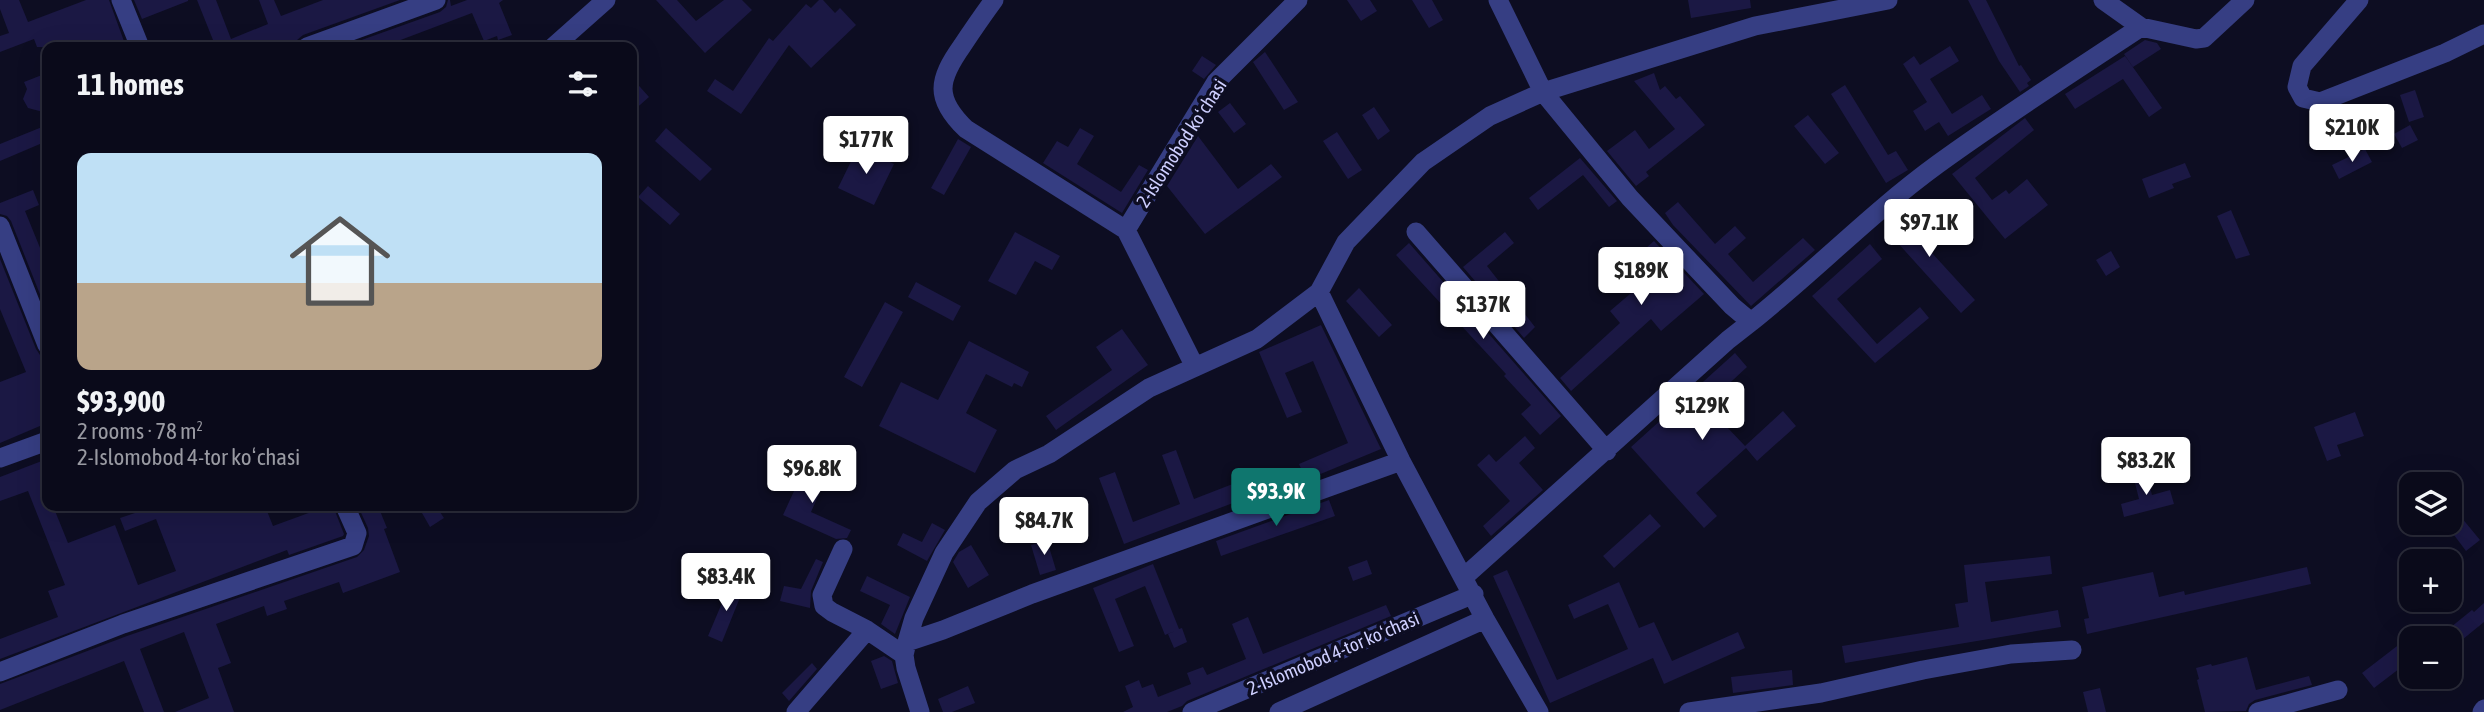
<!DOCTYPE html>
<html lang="en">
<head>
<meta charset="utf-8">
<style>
	:root { --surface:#0a0a1a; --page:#131323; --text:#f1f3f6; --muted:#999aa2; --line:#2a2b39; --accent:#0f766e }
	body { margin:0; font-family:"Asap Condensed",sans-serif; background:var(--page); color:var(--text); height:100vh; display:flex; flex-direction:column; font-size:26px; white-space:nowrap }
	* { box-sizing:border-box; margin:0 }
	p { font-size:23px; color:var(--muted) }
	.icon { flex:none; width:38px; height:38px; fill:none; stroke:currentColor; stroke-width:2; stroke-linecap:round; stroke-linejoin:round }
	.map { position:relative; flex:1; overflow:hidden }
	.side { position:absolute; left:42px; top:42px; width:595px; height:469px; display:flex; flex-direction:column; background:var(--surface); border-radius:14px; box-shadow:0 7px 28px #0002,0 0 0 2px var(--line) }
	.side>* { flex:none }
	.buttons { position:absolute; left:2399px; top:472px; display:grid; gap:14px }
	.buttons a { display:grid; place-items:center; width:63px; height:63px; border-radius:14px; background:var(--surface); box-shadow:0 7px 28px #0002,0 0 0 2px var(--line); font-size:35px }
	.price { position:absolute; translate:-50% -60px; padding:0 16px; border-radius:7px; background:#fff; color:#222; font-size:23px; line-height:46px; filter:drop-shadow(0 2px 4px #0008) }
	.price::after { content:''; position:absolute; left:50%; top:42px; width:21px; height:16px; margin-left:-10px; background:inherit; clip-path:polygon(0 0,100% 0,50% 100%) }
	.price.selected { background:var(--accent); color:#fff }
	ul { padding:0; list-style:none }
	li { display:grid; align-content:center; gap:14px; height:371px; padding:0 35px }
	li span { display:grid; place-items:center; height:217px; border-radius:14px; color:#555 }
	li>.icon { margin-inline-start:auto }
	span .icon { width:126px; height:126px; fill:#fffc; stroke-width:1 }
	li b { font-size:30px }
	h2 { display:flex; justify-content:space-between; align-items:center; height:84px; padding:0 35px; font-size:30px }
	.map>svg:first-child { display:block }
</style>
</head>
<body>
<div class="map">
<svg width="2484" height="712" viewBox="0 0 2484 712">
	<rect width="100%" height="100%" fill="#0d0d22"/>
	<!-- building -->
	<path fill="#1b1844" d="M0 0H19L28 22 86 0H109L125 44 116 47H37L34 39 0 52V36L9 33 0 9Z
		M134 0H188V1L142 19Z
		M197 0H216L231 39 268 24 259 0H274L281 16 323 0H400L303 35 297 40 295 47H212L215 45Z
		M448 0H450L451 6 467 0H503L499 3 512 35 498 40 497 36 484 41 472 13 382 47H342L440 12 446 7Z
		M656 0H677L696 21 724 0H742L752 10 705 53Z
		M819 0H823L835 13 840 8 856 25 811 68 789 45 741 114 707 91 715 79 733 91 769 38 773 41 806 4 811 8Z
		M1347 0H1370L1377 11 1361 21Z
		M1412 0H1432L1443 20 1429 28Z
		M1688 0H1750L1751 8 1691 18Z
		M1968 0H1986L2019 66 2021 65 2031 80 2027 83 2029 86 2020 92 1999 61Z
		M2145 40 2157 43 2161 49 2133 67 2124 54Z
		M1950 46 1959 61 1930 79 1952 114 1982 95 1991 109 1948 136 1939 122 1925 131 1913 111 1927 102 1903 64 1914 56 1920 65Z
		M1265 52 1298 102 1284 110 1253 62Z
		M1202 56 1216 65 1204 79 1192 71Z
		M2125 56 2162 108 2149 117 2123 79 2075 109 2065 94Z
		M47 73V113L28 108 23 99 27 89 24 82Z
		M1654 73 1660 90 1665 86 1676 99 1680 96 1705 125 1646 172 1649 176 1636 186 1607 151 1635 130 1649 149 1675 129 1634 81Z
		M632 78 649 97 632 112Z
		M1845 85 1888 155 1896 151 1908 170 1886 183 1831 94Z
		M2415 90 2424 117 2409 122 2400 95Z
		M1230 103 1246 124 1234 133 1218 112Z
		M1374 107 1390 131 1378 140 1362 115Z
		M1808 115 1839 153 1825 164 1794 126Z
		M2025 118 2034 130 1975 178 1992 200 2006 190 2009 194 2027 179 2048 205 2005 239 1952 174Z
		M47 125V141L0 161V144Z
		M2410 125 2418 140 2402 148 2394 134Z
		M666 128 712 169 700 181 655 141Z
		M1080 128 1094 136 1077 164 1121 192 1139 165 1148 170 1122 213 1043 163 1057 141 1068 147Z
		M1337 132 1362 170 1348 179 1323 141Z
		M1198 136 1238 189 1271 164 1282 177 1205 234 1167 186Z
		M958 139 971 147 944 195 931 188Z
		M858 147 894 164 874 205 838 188Z
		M2365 149 2372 162 2339 179 2332 165Z
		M1580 158 1617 201 1609 207 1583 175 1538 210 1529 198Z
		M2185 163 2191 177 2172 184 2174 188 2149 198 2142 179Z
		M648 186 680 214 670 225 638 197Z
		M33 190 39 205 25 211 47 265V312L11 221 7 216 0 214V203Z
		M1678 202 1715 244 1735 226 1746 238 1728 254 1753 282 1803 238 1815 250 1751 306 1673 225 1665 213Z
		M1918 203 1928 215 1911 230 1975 300 1961 313 1887 231Z
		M2231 210 2250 255 2236 259 2217 216Z
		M1015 232 1060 256 1052 270 1035 261 1016 295 988 281Z
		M1505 232 1514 243 1487 266 1535 327 1524 338 1463 267Z
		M1654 241 1704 294 1661 331 1651 319 1571 391 1560 378 1620 323 1610 311 1637 288 1621 270Z
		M1409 243 1561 416 1540 435 1521 414 1531 405 1504 376 1506 374 1396 255Z
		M1870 244 1882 259 1837 299 1877 344 1920 307 1929 318 1875 363 1812 296Z
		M2111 251 2120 267 2106 276 2096 260Z
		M0 259 36 349 40 355 47 357V423L0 443V382L26 372 0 309Z
		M916 282 961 306 953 321 908 297Z
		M1359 288 1392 325 1379 337 1346 301Z
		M885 302 903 312 862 387 844 377Z
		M1321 325 1381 449 1306 480 1299 464 1348 443 1313 361 1285 373 1302 412 1287 418 1259 352Z
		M1122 329 1148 365 1056 430 1046 416 1112 370 1096 347Z
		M969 341 1029 372 1022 387 1014 383 1012 387 986 374 966 413 997 430 975 473 879 426 901 382 938 400Z
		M1735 353 1747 367 1706 405 1745 446 1783 411 1796 426 1757 461 1746 448 1696 493 1717 516 1704 528 1631 447Z
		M2355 412 2364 436 2337 445 2341 456 2327 461 2314 427Z
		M1525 436 1535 448 1519 463 1543 490 1491 536 1483 526 1510 501 1477 465 1489 454 1496 462Z
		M1176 450 1194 499 1243 480 1249 497 1124 544 1099 478 1115 472 1133 522 1180 504 1162 455Z
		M47 459V506H53L68 543 115 525 138 585 176 571 156 519 125 531 120 518 135 513 132 506H265L273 526 314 511 313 506H333L344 534 343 536 289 555 287 550 0 659V639L58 617 48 591 65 585 28 491 0 501V477Z
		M806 465 828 474 811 512 851 530 847 538 836 539 783 515Z
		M2145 468 2152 495 2170 490 2174 504 2124 517 2121 504 2139 499 2132 471Z
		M1329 500 1335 516 1221 556 1216 541Z
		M358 506H378L387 528 384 529 400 572 343 593 339 582 284 601 287 609 267 616 264 606 216 624 231 663 218 668 234 712H175L209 698 184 632 140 649 164 712H144L124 661 0 710V684L127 636 357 557 364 550 369 536 368 528Z
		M418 506H436L444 518 430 527Z
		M1650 514 1661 526 1614 568 1603 556Z
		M2461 517 2480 540 2466 551 2448 527Z
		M932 523 945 530 927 561 897 545 903 533 922 542Z
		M1047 540 1056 570 1040 575 1031 545Z
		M971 545 989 575 968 588 953 562 959 552Z
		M2050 556 2052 574 1985 582 1991 622 2058 610 2061 627 1845 663 1842 646 1959 627 1955 604 1968 602 1964 565Z
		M816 559 823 562 811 591 810 608 780 601 784 586 801 589Z
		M1367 560 1372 574 1353 581 1348 567Z
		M1153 564 1179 629 1182 628 1187 642 1174 648 1168 634 1175 631 1165 635 1145 586 1115 599 1134 646 1119 652 1093 588Z
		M2307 567 2311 584 2087 634 2084 619 2089 618 2082 587 2153 572 2159 597 2184 591 2185 595Z
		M1507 570 1557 680 1628 649 1608 604 1574 619 1568 605 1619 582 1639 628 1654 622 1672 661 1738 632 1745 648 1664 684 1653 658 1550 703 1493 576Z
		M867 576 910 597 895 634 881 624 890 605 860 591Z
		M730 584 743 590 722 642 708 636Z
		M2484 603V622L2462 640 2451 627 2472 610 2474 612Z
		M1386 605 1391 616 1187 701 1182 706 1167 712H1123L1133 707 1125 686 1139 680 1142 688 1153 684 1158 697 1191 684 1187 673 1203 667 1207 675 1246 659 1232 624 1248 617 1263 654Z
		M2401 643 2412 659 2374 688 2362 673Z
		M884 656 892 661 898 683 881 689 871 661Z
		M2247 657 2256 690 2309 676 2312 685 2255 700 2249 704 2246 711 2205 712 2197 680 2199 679 2196 668 2211 664 2212 666Z
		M812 663 817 669 789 701 782 693Z
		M1792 670 1793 685 1733 693 1731 677Z
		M968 686 975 703 952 712H943L938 699Z
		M2100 688 2106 712H2088L2083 692Z"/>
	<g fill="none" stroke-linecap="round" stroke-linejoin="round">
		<!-- minor -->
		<path stroke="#363e83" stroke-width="19" d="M121 0 140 47
			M994 0C983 15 972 31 962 46 938 80 934 98 966 129L1126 230 1195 367
			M1498 0 1543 92 1630 198 1732 306 1751 322C1815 271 1872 212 1938 164 2004 116 2073 72 2141 27
			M2103 0 2141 27 2196 39 2204 38 2245 0
			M2359 0 2302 66 2297 87 2303 98 2320 102 2445 53 2484 34
			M307 47 436 0
			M553 47 606 0
			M0 226 47 345
			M1126 230 1216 82 1298 0
			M1416 232 1607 451
			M1319 292 1401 461 1485 619 1539 712
			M0 458 47 441
			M843 549 822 595 824 606 832 612 867 630 904 655
			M1463 578 1728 340 1751 322
			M907 642 943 630 1032 594 1401 461
			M0 672 123 624 353 546 357 533 345 506
			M796 712 867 630
			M920 712 906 668 904 655 907 642 914 618 944 553 978 502 1015 470 1049 454 1149 388 1257 339 1319 292 1346 242 1423 162 1490 116 1543 92 1755 26 1888 0
			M1192 712 1474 594
			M1279 712 1485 619
			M1689 712 1821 693 1923 670 2011 654 2072 650
			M2258 712 2338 690
			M2482 712 2484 709"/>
	</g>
	<g text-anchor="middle" stroke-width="7" stroke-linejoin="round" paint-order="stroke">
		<!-- street labels -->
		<g font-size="19" fill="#cecfff" stroke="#0d0d22">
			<text transform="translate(1181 143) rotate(-57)" y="7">2-Islomobod koʻchasi</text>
			<text transform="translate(1333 653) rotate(-23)" y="7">2-Islomobod 4-tor koʻchasi</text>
		</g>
	</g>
</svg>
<div class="buttons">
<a><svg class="icon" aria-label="layers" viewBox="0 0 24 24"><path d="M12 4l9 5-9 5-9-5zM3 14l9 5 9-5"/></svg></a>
<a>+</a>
<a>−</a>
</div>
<b class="price" style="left:2352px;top:164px">$210K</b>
<b class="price" style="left:866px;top:176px">$177K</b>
<b class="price" style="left:1929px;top:259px">$97.1K</b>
<b class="price" style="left:1641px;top:307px">$189K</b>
<b class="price" style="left:1483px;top:341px">$137K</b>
<b class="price" style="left:1702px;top:442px">$129K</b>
<b class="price" style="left:2146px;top:497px">$83.2K</b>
<b class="price" style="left:812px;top:505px">$96.8K</b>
<b class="price selected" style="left:1276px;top:528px">$93.9K</b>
<b class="price" style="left:1044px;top:557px">$84.7K</b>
<b class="price" style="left:726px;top:613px">$83.4K</b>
<section class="side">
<h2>11 homes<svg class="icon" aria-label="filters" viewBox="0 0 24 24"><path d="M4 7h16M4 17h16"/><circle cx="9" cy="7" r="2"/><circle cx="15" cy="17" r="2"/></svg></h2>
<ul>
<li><span style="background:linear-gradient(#bfe0f5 60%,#b9a48a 0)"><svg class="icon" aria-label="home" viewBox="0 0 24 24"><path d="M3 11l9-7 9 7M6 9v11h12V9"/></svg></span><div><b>$93,900</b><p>2 rooms · 78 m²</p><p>2-Islomobod 4-tor koʻchasi</p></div></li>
</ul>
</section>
</div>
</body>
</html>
